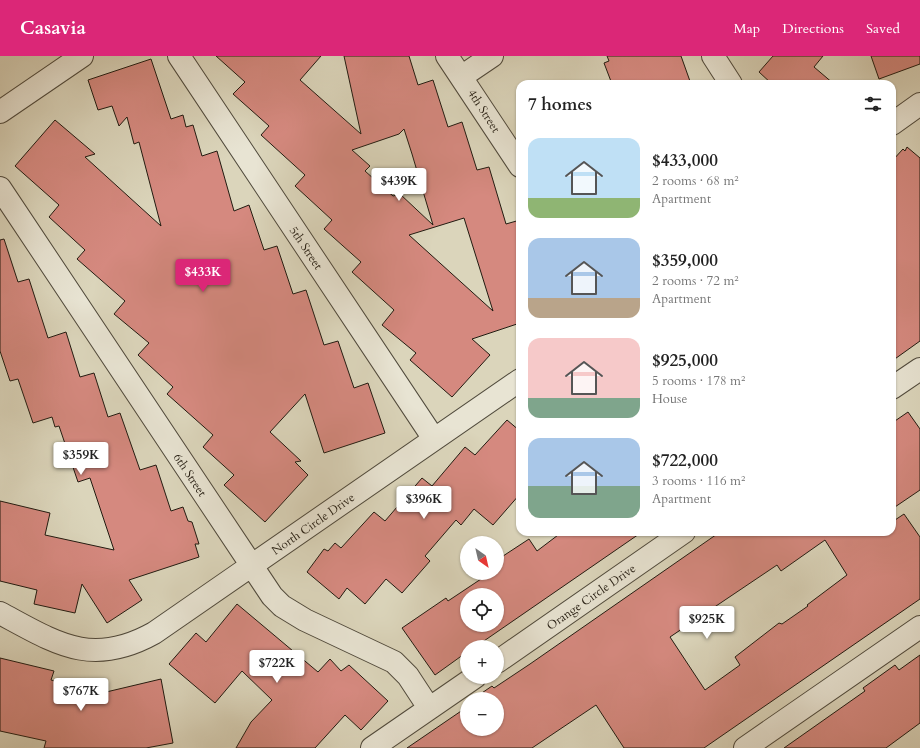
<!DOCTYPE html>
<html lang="en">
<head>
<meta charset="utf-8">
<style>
	:root { --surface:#fff; --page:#f2f2f2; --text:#222; --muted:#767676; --accent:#db2777 }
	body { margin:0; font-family:Cardo,serif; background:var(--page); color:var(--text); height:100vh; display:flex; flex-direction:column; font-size:15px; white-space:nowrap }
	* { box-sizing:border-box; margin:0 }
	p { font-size:13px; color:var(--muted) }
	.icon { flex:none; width:22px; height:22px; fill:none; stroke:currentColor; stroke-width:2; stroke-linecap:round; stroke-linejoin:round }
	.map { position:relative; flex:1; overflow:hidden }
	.sheet { position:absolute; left:516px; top:24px; width:380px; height:456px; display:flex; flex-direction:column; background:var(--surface); border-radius:12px; box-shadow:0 1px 3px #0004 }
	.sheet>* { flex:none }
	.needle { width:26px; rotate:146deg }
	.buttons { position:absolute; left:460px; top:480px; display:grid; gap:8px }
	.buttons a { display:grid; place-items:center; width:44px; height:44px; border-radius:50%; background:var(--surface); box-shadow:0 1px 3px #0004; font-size:20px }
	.price { position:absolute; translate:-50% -34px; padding:0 9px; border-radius:4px; background:#fff; color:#222; font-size:13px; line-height:26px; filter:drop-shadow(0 1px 2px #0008) }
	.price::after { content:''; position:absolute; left:50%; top:24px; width:12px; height:9px; margin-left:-6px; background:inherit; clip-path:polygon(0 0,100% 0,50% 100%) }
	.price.active { background:var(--accent); color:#fff }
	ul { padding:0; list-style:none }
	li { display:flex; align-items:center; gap:12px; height:100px; padding:0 12px }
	li span { display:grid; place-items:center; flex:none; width:112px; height:80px; border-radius:12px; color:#555 }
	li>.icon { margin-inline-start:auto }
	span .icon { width:48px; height:48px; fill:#fffc; stroke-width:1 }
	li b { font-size:17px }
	h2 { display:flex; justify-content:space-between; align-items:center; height:48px; padding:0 12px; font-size:17px }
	header { display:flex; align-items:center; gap:24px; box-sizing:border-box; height:56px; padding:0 20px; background:var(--accent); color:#fff }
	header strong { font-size:19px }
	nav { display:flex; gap:22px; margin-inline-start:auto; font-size:14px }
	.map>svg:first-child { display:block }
</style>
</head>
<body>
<header>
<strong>Casavia</strong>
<nav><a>Map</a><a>Directions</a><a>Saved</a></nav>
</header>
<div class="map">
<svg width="920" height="692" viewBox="0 0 920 692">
	<rect width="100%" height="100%" fill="#dbd5bb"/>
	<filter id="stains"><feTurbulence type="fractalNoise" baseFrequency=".005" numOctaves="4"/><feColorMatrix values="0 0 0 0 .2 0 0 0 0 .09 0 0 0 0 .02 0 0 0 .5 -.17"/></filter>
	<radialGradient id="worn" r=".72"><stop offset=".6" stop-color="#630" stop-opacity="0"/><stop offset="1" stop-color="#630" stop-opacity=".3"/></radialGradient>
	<!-- building -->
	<path fill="#d5897f" stroke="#221b11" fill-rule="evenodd" d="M216 0H321L300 24 361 78 344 0H409L418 29 433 24 448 71 462 66 477 114 489 111 506 168 520 164V267L472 283 490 299 452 341 410 304 416 297 382 269 394 254 352 216 361 206 324 173 332 164 295 130 305 119 261 79 269 70 233 38 245 26ZM404 73 412 98 433 169 400 138 393 140 365 115 370 110 352 94 399 78ZM464 162 493 255 409 179Z
		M607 0H681L691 28H612L604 7 609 5Z
		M773 0H823L814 11 834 28H772L759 16Z
		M871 0H920V8L879 23Z
		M151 3 171 63 183 59 186 71 193 69 202 100 217 95 234 155 249 149 264 194 277 190 293 238 306 234 324 289 338 285 354 332 368 327 385 377 324 397 305 338 270 376 301 405 295 406 308 419 265 466 224 429 234 419 203 391 213 379 167 338 173 331 138 299 149 287 114 258 125 245 77 203 85 194 49 161 59 149 15 110 55 64 95 98 85 101 161 170 139 86 134 88 127 61 119 70 112 50 98 54 88 24Z
		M907 91 920 102V285L892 305V105L903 93 905 95Z
		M4 183 18 226 29 223 48 282 66 276 80 321 94 317 108 361 120 357 140 414 156 409 171 455 183 451 188 465 192 466 199 488H195L199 501 129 524 142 544 107 567 82 528 75 557 34 548 37 534 0 525V445L50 457 45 479 114 494 90 422 78 426 59 370 55 371 52 361 33 367 18 323 10 325 0 295V184Z
		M908 356 920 373V434L892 453V367Z
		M507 364 520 375V438L493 469 474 453 461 469 456 464 425 500 430 505 402 537 386 523 365 548 347 532 339 543 307 516 324 493 328 495 335 487 341 492 374 456 385 465 422 422 432 430 465 391 475 399Z
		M904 458 920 481V543L704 692H624L596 649 532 692H407L467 651V673H497V643H477L476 641 492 630 494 632 530 608 720 476H892V466ZM825 484 847 519 807 549 808 550 782 568 779 567 735 601 740 609 705 634 670 581 777 509 781 515Z
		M562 476H642L481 587 474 591H467V596L435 619 402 572 446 542 448 545 490 517H497V504L529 483 537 495ZM467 539H497V569H467Z
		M237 548 318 616 330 603 341 615 349 609 388 645 361 674 345 659 315 692H236L251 666 272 644 242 615 215 647 169 608 196 577 206 586Z
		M920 599V667L886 692H784L865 635 863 632 895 609 899 614Z
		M0 602 54 615 51 624 102 637 161 623 173 687 146 692H44L46 685 0 675Z"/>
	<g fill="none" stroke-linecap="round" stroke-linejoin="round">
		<defs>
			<path id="minor" d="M179 0 434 383
				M447 0 520 110
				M713 0 731 28
				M461 21 492 0
				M0 56 82 0
				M892 68 920 48
				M0 132 272 540 282 550 305 564 394 606 408 620 429 652
				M892 332 920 313
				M0 557C56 587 91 612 154 577L520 324
				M497 606 684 476
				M372 692 475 621
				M745 692 920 571"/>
		</defs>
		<!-- minor casing -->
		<use href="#minor" stroke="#504a3c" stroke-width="24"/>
		<!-- minor -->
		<use href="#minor" stroke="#e8e4d3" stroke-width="22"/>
	</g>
	<g text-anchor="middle" stroke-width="4" stroke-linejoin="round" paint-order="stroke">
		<!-- street labels -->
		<g font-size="12" fill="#221b11" stroke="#e8e4d3">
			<text transform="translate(484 55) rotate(57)" y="4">4th Street</text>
			<text transform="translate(306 192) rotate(56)" y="4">5th Street</text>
			<text transform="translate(190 419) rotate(56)" y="4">6th Street</text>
			<text transform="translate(313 468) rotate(-35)" y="4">North Circle Drive</text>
			<text transform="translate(591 541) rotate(-35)" y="4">Orange Circle Drive</text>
		</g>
	</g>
	<rect width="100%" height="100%" filter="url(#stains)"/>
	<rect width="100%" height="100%" fill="url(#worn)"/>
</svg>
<div class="buttons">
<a><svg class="needle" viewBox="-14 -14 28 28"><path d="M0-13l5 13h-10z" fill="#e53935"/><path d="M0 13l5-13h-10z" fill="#767676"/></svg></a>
<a><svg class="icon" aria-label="locate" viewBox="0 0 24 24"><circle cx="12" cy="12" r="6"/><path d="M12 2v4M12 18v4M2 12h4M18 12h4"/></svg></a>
<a>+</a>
<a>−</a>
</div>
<b class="price" style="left:399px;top:146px">$439K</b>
<b class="price active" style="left:203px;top:237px">$433K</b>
<b class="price" style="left:81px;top:420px">$359K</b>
<b class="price" style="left:424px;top:464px">$396K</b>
<b class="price" style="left:707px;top:584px">$925K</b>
<b class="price" style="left:277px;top:628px">$722K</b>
<b class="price" style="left:81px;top:656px">$767K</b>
<section class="sheet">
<h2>7 homes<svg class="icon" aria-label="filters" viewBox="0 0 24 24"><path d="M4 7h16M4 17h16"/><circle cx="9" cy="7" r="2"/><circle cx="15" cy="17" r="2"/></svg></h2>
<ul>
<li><span style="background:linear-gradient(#bfe0f5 75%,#8fb573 0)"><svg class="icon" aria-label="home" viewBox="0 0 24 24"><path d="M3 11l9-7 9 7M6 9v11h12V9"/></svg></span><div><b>$433,000</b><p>2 rooms · 68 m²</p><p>Apartment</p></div></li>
<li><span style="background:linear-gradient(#a9c7e8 75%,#b9a48a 0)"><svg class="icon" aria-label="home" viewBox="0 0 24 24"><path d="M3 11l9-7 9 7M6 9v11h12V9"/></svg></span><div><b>$359,000</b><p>2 rooms · 72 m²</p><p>Apartment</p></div></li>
<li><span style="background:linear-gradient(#f6c9c9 75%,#7fa58c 0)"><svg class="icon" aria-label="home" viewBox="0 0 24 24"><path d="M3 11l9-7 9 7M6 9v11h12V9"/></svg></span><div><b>$925,000</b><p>5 rooms · 178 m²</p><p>House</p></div></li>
<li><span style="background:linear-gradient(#a9c7e8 60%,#7fa58c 0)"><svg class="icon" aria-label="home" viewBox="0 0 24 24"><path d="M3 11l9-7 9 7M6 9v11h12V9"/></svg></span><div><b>$722,000</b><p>3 rooms · 116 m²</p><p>Apartment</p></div></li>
</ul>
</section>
</div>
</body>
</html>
